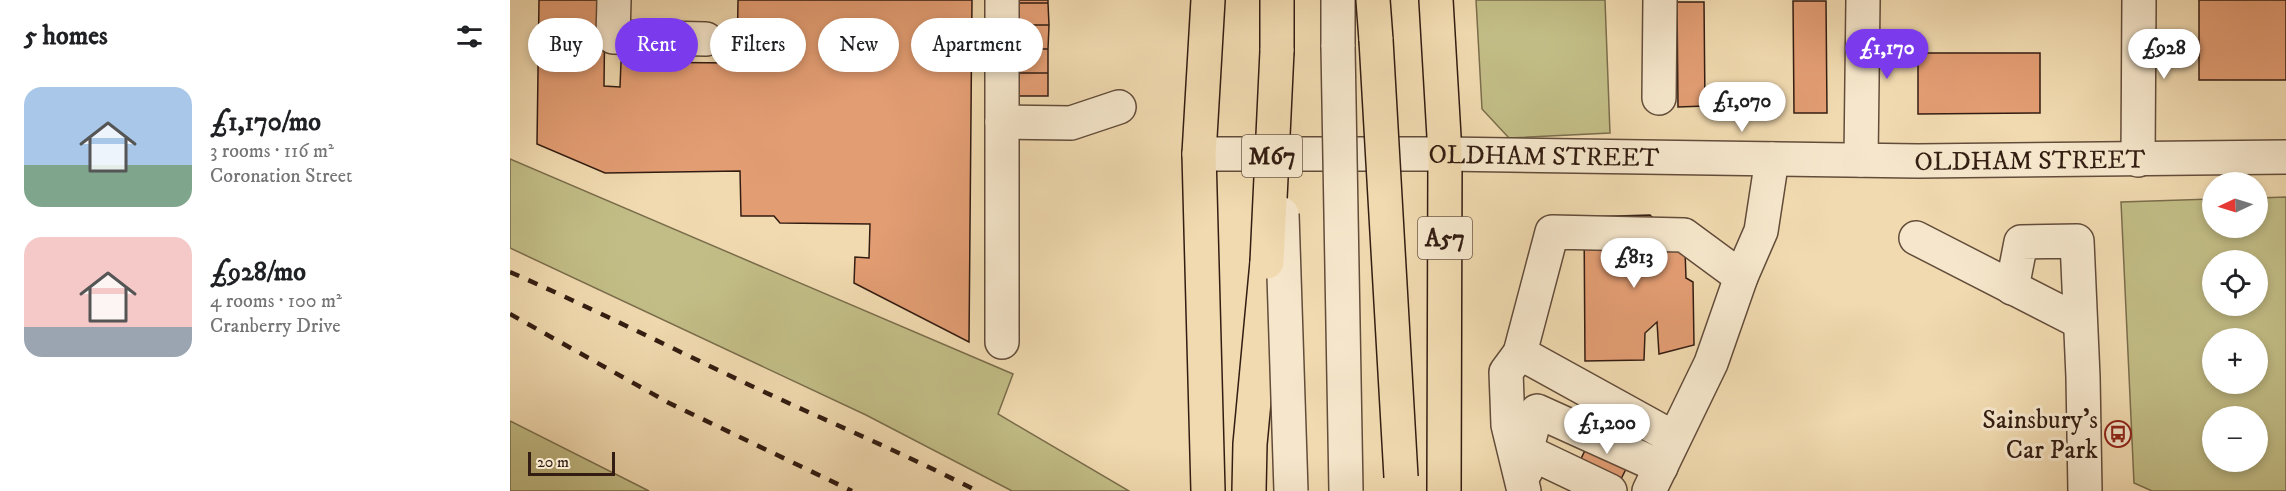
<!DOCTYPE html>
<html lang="en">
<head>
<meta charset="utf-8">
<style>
	:root { --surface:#fff; --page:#f2f2f2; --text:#202124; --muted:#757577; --accent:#7c3aed }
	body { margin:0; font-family:"IM FELL DW Pica",serif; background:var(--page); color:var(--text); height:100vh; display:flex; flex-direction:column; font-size:22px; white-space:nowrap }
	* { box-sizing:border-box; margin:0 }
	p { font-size:20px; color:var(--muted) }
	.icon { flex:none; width:33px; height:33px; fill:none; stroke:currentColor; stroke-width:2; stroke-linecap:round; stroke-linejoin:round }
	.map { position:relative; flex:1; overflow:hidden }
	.details { display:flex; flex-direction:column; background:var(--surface); width:510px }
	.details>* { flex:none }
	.guide { position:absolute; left:18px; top:18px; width:570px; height:54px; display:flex; gap:12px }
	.needle { width:39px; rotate:266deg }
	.tools { position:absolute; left:1692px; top:172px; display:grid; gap:12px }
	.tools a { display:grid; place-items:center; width:66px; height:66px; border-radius:50%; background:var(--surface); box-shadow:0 3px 9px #0003; font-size:30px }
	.scale { position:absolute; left:18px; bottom:15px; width:87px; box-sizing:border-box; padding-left:6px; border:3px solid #331d12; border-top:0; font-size:16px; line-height:21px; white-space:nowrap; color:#331d12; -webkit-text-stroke:4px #f6e7cc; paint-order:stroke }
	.price { position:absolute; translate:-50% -51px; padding:0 14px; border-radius:21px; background:#fff; color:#222; font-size:20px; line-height:39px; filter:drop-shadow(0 2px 3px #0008) }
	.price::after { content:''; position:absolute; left:50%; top:36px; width:18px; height:14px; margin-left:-9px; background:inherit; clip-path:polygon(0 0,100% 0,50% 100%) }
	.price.selected { background:var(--accent); color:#fff }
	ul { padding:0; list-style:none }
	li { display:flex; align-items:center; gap:18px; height:150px; padding:0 24px }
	li span { display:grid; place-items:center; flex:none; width:168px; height:120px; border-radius:18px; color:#555 }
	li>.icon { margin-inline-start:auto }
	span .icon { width:72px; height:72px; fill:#fffc; stroke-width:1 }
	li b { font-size:26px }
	h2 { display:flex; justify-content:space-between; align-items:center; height:72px; padding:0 24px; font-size:26px }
	.pill { padding:0 21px; border-radius:27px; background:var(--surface); box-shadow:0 3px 9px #0003; font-size:21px; line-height:54px }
	.pill.selected { background:var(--accent); color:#fff }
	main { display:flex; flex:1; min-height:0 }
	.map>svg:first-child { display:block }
</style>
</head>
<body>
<main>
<section class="details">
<h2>5 homes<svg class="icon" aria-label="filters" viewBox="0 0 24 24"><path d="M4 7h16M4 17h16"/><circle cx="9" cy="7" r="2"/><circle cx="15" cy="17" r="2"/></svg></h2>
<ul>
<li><span style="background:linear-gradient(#a9c7e8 65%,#7fa58c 0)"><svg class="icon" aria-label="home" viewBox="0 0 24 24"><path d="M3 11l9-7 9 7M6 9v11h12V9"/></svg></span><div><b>£1,170/mo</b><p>3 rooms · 116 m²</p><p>Coronation Street</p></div></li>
<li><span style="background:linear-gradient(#f6c9c9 75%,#9aa5b1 0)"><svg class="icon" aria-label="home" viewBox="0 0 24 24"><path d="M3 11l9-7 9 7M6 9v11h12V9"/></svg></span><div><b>£928/mo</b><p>4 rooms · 100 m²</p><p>Cranberry Drive</p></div></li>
</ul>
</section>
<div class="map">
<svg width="1776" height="491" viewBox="0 0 1776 491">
	<rect width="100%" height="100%" fill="#f1dab0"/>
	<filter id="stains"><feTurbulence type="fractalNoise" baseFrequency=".00333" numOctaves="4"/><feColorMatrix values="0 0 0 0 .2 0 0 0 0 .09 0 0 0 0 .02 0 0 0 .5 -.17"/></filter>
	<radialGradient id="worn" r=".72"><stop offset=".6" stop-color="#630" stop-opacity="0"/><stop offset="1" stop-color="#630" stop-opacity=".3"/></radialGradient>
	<!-- green -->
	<path fill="#c2bd86" stroke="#7a6d4c" stroke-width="1.5" fill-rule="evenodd" d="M966 0H1095L1100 133 999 138 972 109Z
		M0 159 503 374 488 414 619 491H502L356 415 0 248Z
		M1776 197V491H1642L1624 483 1611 202 1702 199V228H1748V198ZM1702 261H1748V306H1702ZM1702 339H1748V384H1702ZM1702 417H1748V462H1702Z
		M0 421 139 491H0Z"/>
	<!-- building -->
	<path fill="#e39d73" stroke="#331d12" stroke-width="1.5" d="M29 0H95L94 86 110 87 111 62 227 63 228 0H462L459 342 344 283 345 257 359 258 360 224 270 223 264 216H231L230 171 95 173 27 144Z
		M506 0H538V3H506Z
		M1689 0H1776V80H1689Z
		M1283 1H1316L1317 113H1284Z
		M1167 2H1194L1195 106 1168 107Z
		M506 3H538L539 25H506Z
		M506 25H539L538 49H505Z
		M505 49H538V73H505Z
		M1408 53H1530V113L1408 114Z
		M505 73H538V96H505Z
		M1140 215 1175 250 1176 278 1183 282 1184 345 1149 354 1147 322 1135 333 1134 360 1075 361 1074 217Z
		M1093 414 1133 435 1105 491 1059 483Z"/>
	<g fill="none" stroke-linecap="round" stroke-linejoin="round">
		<defs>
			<g id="minor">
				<path d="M104 0 103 37 196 39"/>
				<path d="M492 0V342"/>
				<path d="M828 0V47"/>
				<path d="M1149 98 1150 0"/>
				<path d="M492 122 561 123 609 107"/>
				<path id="s1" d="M689 154H935L1408 161 1776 157"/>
				<path d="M1351 160 1353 0"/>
				<path d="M1628 160 1629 0"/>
				<path d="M1406 238 1570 322"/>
				<path d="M1502 288 1511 242 1567 241 1573 377 1575 491"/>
				<path d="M1010 353 1042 232 1174 235 1231 277"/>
				<path d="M1016 451 1027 411 1151 467"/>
				<path d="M1016 471V451L1100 491"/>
				<path d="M1014 491 998 425 996 372 1010 353 1164 438"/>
				<path d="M1139 491 1201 363 1231 277 1251 231 1262 159"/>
			</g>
			<path id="major" d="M926 0 935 154 934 491
				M698 491 689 154 698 0"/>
			<path id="highway" d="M767 0V51
				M863 0 866 40
				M739 491 740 444 757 262"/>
		</defs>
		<!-- minor casing -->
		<use href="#minor" stroke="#624c3a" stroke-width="36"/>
		<!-- major casing -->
		<use href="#major" stroke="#331d12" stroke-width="36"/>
		<!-- highway casing -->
		<use href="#highway" stroke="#331d12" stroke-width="36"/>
		<!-- minor -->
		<use href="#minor" stroke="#f6e7cc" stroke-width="33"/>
		<!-- major -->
		<use href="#major" stroke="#f1dab0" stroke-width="33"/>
		<!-- highway -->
		<use href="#highway" stroke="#f1dab0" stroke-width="33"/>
		<!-- rail -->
		<path stroke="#331d12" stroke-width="4.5" stroke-dasharray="10 10" stroke-linecap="butt" d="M0 272C84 309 165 350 248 389 321 423 395 454 467 491
			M0 314 159 403 342 491"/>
		<defs>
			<path id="minor-bridge" d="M828 47 836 491
				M772 214 781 491"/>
			<path id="highway-bridge" d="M866 40 891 477
				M757 262 767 51"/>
		</defs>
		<!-- minor-bridge casing -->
		<use href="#minor-bridge" stroke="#624c3a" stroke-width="36" stroke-linecap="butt"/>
		<!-- highway-bridge casing -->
		<use href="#highway-bridge" stroke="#331d12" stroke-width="36" stroke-linecap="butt"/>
		<!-- minor-bridge -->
		<use href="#minor-bridge" stroke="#f6e7cc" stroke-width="33"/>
		<!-- highway-bridge -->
		<use href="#highway-bridge" stroke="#f1dab0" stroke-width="33"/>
	</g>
	<!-- icons -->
	<defs>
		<symbol id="bus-ring" viewBox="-11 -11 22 22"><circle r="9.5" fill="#f6e7cc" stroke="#8f2418" stroke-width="1.5"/><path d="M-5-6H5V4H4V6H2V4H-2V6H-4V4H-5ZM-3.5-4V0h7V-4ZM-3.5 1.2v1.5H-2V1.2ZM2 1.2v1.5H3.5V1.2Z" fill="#8f2418"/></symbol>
	</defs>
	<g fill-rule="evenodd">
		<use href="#bus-ring" x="1593" y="419" width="30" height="30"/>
	</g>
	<g text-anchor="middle" stroke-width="6" stroke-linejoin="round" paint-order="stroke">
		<!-- shield labels -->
		<g fill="#f6e7cc" stroke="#6e5a4a" stroke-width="1.5">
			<rect x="732" y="135" width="60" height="42" rx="4.5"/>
			<rect x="908" y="217" width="54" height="42" rx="4.5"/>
		</g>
		<g font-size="24" font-weight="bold" fill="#331d12">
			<text x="762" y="164">M67</text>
			<text x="935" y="246">A57</text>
		</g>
		<!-- street labels -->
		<g font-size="26" fill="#331d12" stroke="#f6e7cc">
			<text dy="9" stroke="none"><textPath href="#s1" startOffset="345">OLDHAM STREET</textPath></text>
			<text dy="9" stroke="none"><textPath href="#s1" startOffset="831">OLDHAM STREET</textPath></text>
		</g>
		<!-- poi labels -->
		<g font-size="26" fill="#331d12" stroke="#f6e7cc" text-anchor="end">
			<text x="1588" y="428">Sainsbury's<tspan x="1588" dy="30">Car Park</tspan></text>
		</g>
	</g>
	<rect width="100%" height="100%" filter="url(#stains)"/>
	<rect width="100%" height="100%" fill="url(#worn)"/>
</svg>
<div class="tools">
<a><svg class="needle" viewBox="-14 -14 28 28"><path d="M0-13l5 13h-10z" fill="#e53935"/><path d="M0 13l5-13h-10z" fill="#757577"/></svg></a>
<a><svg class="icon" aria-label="locate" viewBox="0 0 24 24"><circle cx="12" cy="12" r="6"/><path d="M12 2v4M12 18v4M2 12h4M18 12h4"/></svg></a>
<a>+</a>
<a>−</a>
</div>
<div class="scale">20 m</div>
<b class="price selected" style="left:1377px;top:80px">£1,170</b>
<b class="price" style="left:1654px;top:80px">£928</b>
<b class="price" style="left:1232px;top:133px">£1,070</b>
<b class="price" style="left:1124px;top:289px">£813</b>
<b class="price" style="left:1097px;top:455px">£1,200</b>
<div class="guide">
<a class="pill">Buy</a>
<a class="pill selected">Rent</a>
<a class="pill">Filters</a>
<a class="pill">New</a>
<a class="pill">Apartment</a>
</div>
</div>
</main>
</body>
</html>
